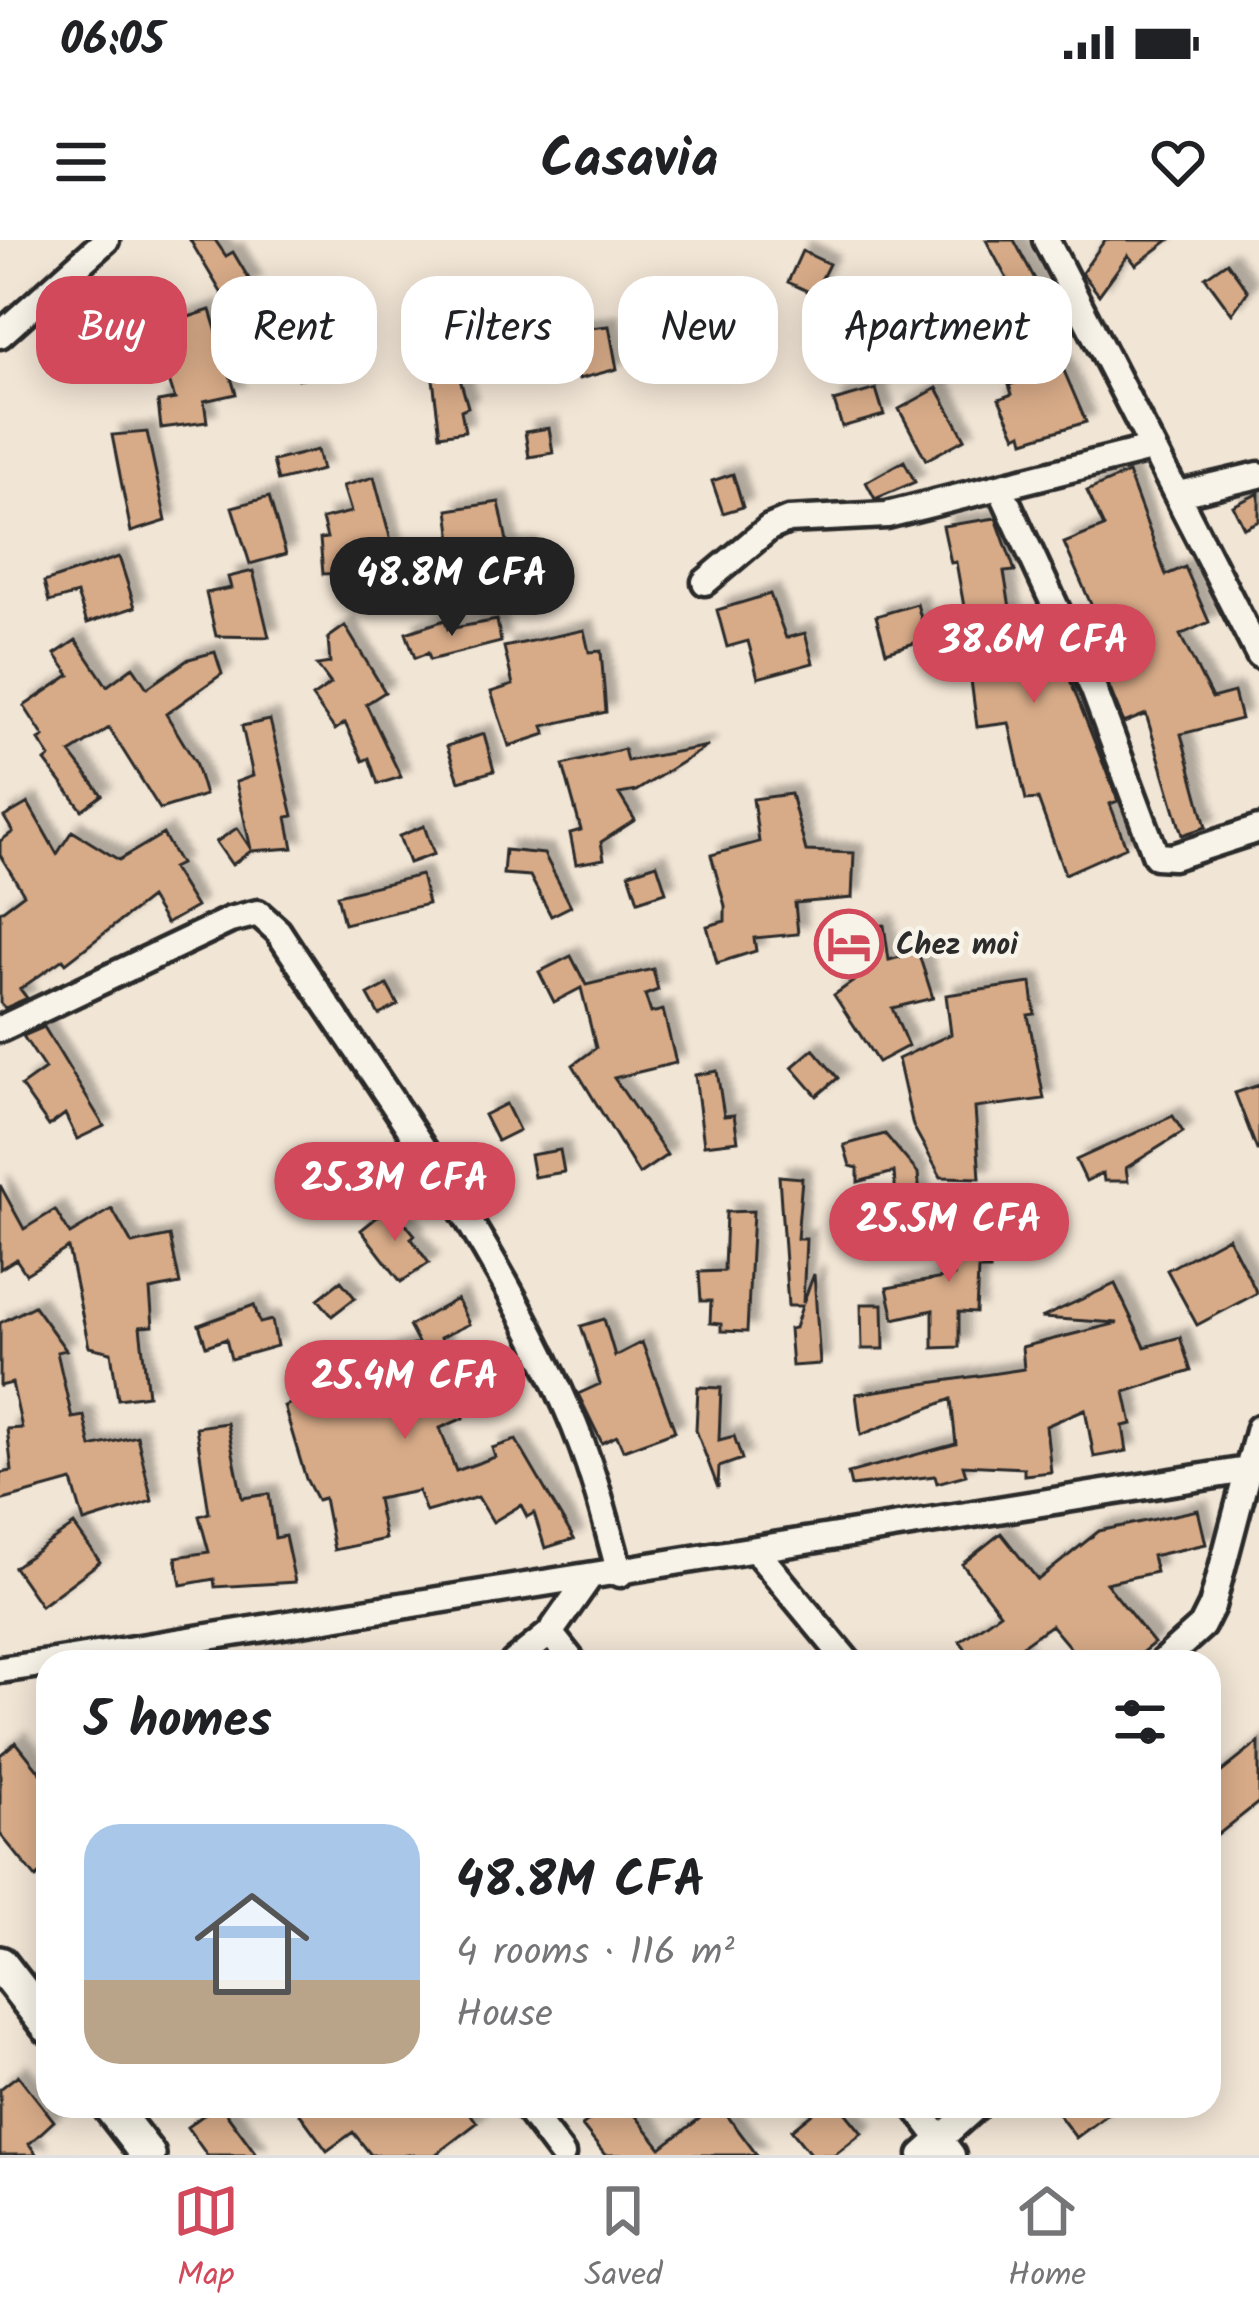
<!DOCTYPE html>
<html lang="en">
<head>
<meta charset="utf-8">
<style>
	:root { --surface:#fff; --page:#f2f2f2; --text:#202124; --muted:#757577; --line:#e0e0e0; --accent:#d1495b }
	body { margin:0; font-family:Kalam,sans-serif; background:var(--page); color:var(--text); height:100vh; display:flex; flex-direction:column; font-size:45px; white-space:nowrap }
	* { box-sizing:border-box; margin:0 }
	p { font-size:39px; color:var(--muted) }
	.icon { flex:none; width:66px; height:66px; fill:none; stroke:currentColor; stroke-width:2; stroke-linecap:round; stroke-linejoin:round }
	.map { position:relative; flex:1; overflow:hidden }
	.details { position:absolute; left:36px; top:1410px; width:1185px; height:468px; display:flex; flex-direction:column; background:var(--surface); border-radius:36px; box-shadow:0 6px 30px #0003 }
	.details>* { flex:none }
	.hud { position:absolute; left:36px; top:36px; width:1188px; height:108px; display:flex; gap:24px }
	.price { position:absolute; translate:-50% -102px; padding:0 27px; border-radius:42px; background:var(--accent); color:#fff; font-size:39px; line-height:78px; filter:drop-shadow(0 3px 6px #0008) }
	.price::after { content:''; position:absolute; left:50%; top:72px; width:36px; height:27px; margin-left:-18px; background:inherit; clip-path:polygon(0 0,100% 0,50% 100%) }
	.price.active { background:#222; color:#fff }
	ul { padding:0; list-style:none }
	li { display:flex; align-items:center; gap:36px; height:300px; padding:0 48px }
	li+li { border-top:3px solid var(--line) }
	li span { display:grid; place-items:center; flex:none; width:336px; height:240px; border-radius:36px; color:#555 }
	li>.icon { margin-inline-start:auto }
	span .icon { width:144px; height:144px; fill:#fffc; stroke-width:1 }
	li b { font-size:51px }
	h2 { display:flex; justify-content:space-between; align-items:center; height:144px; padding:0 48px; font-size:51px }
	.chip { padding:0 42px; border-radius:36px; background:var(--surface); box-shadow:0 6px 30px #0003; font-size:42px; line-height:108px }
	.chip.active { background:var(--accent); color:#fff }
	.status { display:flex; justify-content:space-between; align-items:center; height:84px; padding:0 60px; background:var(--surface); direction:ltr }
	.status svg { height:33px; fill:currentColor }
	header { display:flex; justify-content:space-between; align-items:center; height:156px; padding:0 48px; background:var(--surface); font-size:54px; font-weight:600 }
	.tabs { display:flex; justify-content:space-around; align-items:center; height:168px; border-top:3px solid var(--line); background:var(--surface); font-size:33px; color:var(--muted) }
	.tabs a { display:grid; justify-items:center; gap:6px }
	.tabs .active { color:var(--accent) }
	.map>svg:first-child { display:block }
</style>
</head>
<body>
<div class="status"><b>06:05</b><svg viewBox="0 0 49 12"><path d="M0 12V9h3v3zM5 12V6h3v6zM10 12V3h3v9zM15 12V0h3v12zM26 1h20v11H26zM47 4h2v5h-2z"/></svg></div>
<header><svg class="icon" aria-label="menu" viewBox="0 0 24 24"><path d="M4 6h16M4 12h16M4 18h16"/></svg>Casavia<svg class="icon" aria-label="heart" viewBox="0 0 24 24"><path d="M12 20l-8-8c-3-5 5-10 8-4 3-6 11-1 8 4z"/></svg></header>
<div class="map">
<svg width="1259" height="1915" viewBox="0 0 1259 1915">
	<defs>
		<filter id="shadow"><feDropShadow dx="9" dy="-9" stdDeviation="3" flood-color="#0004"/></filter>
	</defs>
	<rect width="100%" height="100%" fill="#f1e5d5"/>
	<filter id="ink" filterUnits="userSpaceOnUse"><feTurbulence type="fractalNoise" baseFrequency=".00833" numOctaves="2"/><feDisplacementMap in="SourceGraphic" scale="24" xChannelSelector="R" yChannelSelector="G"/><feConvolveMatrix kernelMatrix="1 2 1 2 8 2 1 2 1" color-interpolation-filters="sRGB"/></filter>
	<g filter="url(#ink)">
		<!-- building -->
		<path fill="#d7ab88" stroke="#2b2b2b" stroke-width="3" filter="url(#shadow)" d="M190 0H215L226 16 233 12 252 44 225 59Z
			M986 0H1014L1053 73 1060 63 1072 86 1049 96 1086 182 1024 201 1022 193 1016 196 999 159 1012 154 1009 145 1023 140 1008 87 1029 80Z
			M1105 0H1169L1136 25 1128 15 1099 55 1082 33Z
			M802 11 829 24 814 54 788 42Z
			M1227 22 1248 51 1232 74 1205 37Z
			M210 70 236 154 204 161 207 182 161 188 158 162 175 159 152 89Z
			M609 86 617 129 579 139 570 90Z
			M327 99 334 131 299 139 298 105Z
			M458 132 468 167 461 170 465 191 440 195 433 139Z
			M937 148 965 199 926 220 899 169Z
			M876 149 884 175 842 187 834 161Z
			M549 188 553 213 529 217 525 192Z
			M147 192 166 281 131 292 112 195Z
			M317 210 322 230 278 241 273 221Z
			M904 221 915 242 875 259 866 242Z
			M1128 233 1166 335 1185 327 1209 382 1180 395 1212 458 1234 452 1241 479 1181 494 1206 587 1182 595 1146 474 1124 483 1094 410 1108 403 1064 303 1104 287 1087 251Z
			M733 234 743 267 723 273 712 241Z
			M374 237 393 308 366 309 370 345 347 347 344 333 323 334 320 299 327 298 322 279 351 272 343 246Z
			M1259 253V281L1244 288 1233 266Z
			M269 257 286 314 250 324 232 267Z
			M499 262 509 311 528 308 534 350 486 356 481 318 455 322 448 270Z
			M996 278 1015 331 1004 332 1018 415 1045 402 1057 428 1064 425 1118 561 1110 564 1126 607 1065 634 1038 559 1026 560 1009 483 977 487 971 440 986 439 973 377 966 378 956 322 951 323 943 286Z
			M119 317 135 367 87 383 77 354 49 362 44 342Z
			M253 331 269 397 216 396 206 353 231 348 228 337Z
			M770 354 786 398 805 393 813 423 758 438 748 401 727 407 717 370Z
			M917 364 927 399 886 412 876 376Z
			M445 380 448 389 497 380 501 402 430 420 428 413 415 418 406 393Z
			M345 386 385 452 366 464 401 537 378 544 369 518 363 521 345 483 335 490 312 457 331 444 317 425 330 423 328 398Z
			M584 390 589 412 601 411 606 472 543 486 546 494 509 506 491 452 513 445 504 407Z
			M76 400 107 446 133 427 147 448 189 419 215 412 222 434 166 474 195 522 205 555 160 569 109 488 70 513 102 555 82 570 45 521 50 517 39 500 44 497 24 466 70 435 55 414Z
			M270 480 293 576 287 577 293 608 251 611 232 625 216 602 237 588 251 609 236 542 253 536 242 486Z
			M484 494 494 531 459 541 447 506Z
			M708 506 636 551 619 554 635 580 601 602 604 619 576 624 570 593 581 590 563 525 624 509 627 521Z
			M791 554 806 611 854 613 852 658 795 663 798 694 754 698 756 711 717 723 707 686 725 681V666L711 615 759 602 753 559Z
			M28 563 57 614 72 591 119 620 163 594 180 624 172 628 196 667 166 684 150 658 66 723 63 719 20 749 27 758 5 768 0 763V672L24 654 0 615V601L13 592 4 577Z
			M424 586 434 614 409 623 399 596Z
			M505 610 544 614 571 666 551 676 530 636 503 634Z
			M657 624 666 652 638 661 629 633Z
			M421 635 428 664 344 684 337 655Z
			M884 685 889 720 918 712 933 758 892 768 908 806 878 822 834 755 858 738 851 690Z
			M571 716 586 745 653 729 658 750 645 755 651 773 663 770 676 823 614 838 667 915 639 934 573 825 596 808 581 748 554 762 539 732Z
			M1031 743 1035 774 1028 775 1044 859 975 868 980 938 941 937 913 886 898 819 951 794 946 755Z
			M387 745 398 765 379 775 368 755Z
			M44 787 104 886 77 899 65 874 49 886 21 846 45 829 23 796Z
			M813 809 838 838 817 856 792 827Z
			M717 831 724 876 734 875 738 901 704 905 695 835Z
			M1259 845V910H1257L1235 853Z
			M506 864 519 890 497 901 484 875Z
			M1173 876 1183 892 1126 928 1128 941H1104L1103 933 1086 941 1076 920Z
			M885 894 918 933 921 968 897 970 894 932 858 942V928L850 926 844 905Z
			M560 910 564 932 534 937 530 915Z
			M779 936 802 938 797 999H806L803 1063 814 1034 820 1124 792 1126 789 1089 795 1088 802 1066H788Z
			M0 945 24 989 55 970 70 994 112 969 132 1004 170 996 180 1044 150 1050 153 1086 140 1087 148 1155 118 1159 111 1112 89 1107 68 1008 26 1034 16 1019 0 1029Z
			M391 966 415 995 411 998 429 1023 401 1042 361 990Z
			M753 971 747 1092 721 1091V1084L710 1083 711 1061H701L699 1032 724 1031 726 972Z
			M954 979H987L990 1030H978L976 1073 959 1072V1107L933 1108V1070L894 1079 887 1048 954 1036Z
			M1228 997 1257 1053 1197 1085 1167 1030Z
			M341 1041 355 1058 332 1076 318 1059Z
			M1115 1044 1145 1107 1180 1097 1191 1131 1125 1152 1132 1184 1123 1186 1127 1211 1094 1217 1085 1169 1046 1186 1051 1232 1024 1235V1228L963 1225 966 1235 937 1243 935 1236 851 1246 848 1233 956 1204 951 1159 861 1195 856 1154 1024 1129 1022 1107 1118 1083 1041 1078Z
			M457 1059 469 1084 440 1098 464 1178 440 1188 456 1231 495 1217 492 1208 516 1200 574 1299 545 1308 534 1273 527 1277 521 1265 493 1282 478 1257 426 1272 418 1251 377 1259 385 1299 334 1310 324 1258 317 1260 306 1239 284 1166 328 1148 322 1132 353 1116 356 1126 418 1103 409 1086Z
			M861 1064H883L884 1109H862Z
			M254 1065 260 1083 272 1080 277 1106 231 1119 226 1099 206 1106 199 1085Z
			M34 1066 66 1110 57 1112 72 1178 84 1176 91 1207 137 1196 152 1261 84 1282 72 1241 0 1261V1233L12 1231 7 1189 22 1188 12 1143 0 1146V1083Z
			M604 1079 615 1116 642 1102 675 1191 623 1210 617 1196 602 1203 578 1154 600 1144 581 1086Z
			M698 1147 721 1148 719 1200 734 1196 742 1219 719 1227 718 1248 696 1190Z
			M227 1183 242 1258 269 1254 275 1298 285 1296 295 1342 215 1347 214 1339 181 1345 176 1317 209 1312 199 1276 209 1273 196 1187Z
			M1198 1270 1206 1304 1152 1316 1156 1332 1106 1343 1154 1403 1130 1422H1082L1051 1385 1017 1409 1027 1422H975L960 1401 1000 1373 962 1324 1001 1293 1038 1340 1099 1291Z
			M74 1285 100 1322 41 1366 14 1327Z
			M16 1502 48 1542V1628L36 1638 0 1594V1515Z
			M1259 1502V1562L1209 1602V1542Z
			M18 1835 54 1881 29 1904 37 1915H0V1849Z
			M216 1866H221L257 1915H207L187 1887Z
			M294 1866H465L477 1883 435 1915H371L353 1892 327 1911Z
			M608 1866H628L661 1908 699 1879 689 1866H720L757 1915H605L582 1886Z
			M821 1866H840L862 1893 834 1915H811L791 1890Z
			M1052 1866H1119L1076 1898Z"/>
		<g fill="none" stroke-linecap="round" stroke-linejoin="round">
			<defs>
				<path id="street" d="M1046 0 1259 415
					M0 95 106 0
					M1000 247 1094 450 1156 616 1173 617 1259 589
					M1179 254 1259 235
					M705 342 769 288 788 280 887 275 1150 209
					M0 789 230 680 258 673 278 691C379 846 494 998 567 1168 591 1222 605 1277 620 1334
					M757 1312 848 1422
					M550 1393 573 1422
					M53 1422 1259 1228
					M514 1422 550 1393 588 1339
					M1162 1422 1202 1386 1212 1366 1259 1188
					M0 1430 48 1423
					M525 1866 562 1915
					M915 1866 952 1915
					M922 1915 977 1866"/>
				<path id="secondary" d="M0 1724 48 1786
					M110 1866 148 1915"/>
			</defs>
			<!-- street casing -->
			<use href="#street" stroke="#2b2b2b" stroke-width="33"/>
			<!-- secondary casing -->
			<use href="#secondary" stroke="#2b2b2b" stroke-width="42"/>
			<!-- street -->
			<use href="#street" stroke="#f7f3e8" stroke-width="24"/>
			<!-- secondary -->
			<use href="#secondary" stroke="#f7f3e8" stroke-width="33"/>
		</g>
	</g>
	<!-- icons -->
	<defs>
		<symbol id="hotel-ring" viewBox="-11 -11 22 22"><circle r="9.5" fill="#f7f3e8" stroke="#d1495b" stroke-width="1.5"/><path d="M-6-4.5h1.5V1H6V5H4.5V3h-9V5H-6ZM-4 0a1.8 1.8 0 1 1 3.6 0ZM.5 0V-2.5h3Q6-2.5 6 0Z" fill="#d1495b"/></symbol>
	</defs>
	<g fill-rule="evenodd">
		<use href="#hotel-ring" x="811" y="666" width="76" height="76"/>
	</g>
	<g text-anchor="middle" stroke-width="9" stroke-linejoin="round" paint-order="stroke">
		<!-- poi labels -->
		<g font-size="30" font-weight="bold" fill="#2b2b2b" stroke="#f7f3e8" text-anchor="start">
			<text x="896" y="714">Chez moi</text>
		</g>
	</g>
</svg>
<b class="price active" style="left:452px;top:399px">48.8M CFA</b>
<b class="price" style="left:1034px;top:466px">38.6M CFA</b>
<b class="price" style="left:395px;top:1004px">25.3M CFA</b>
<b class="price" style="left:949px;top:1045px">25.5M CFA</b>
<b class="price" style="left:405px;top:1202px">25.4M CFA</b>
<div class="hud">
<a class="chip active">Buy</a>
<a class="chip">Rent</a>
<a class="chip">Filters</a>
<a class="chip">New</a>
<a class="chip">Apartment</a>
</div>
<section class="details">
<h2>5 homes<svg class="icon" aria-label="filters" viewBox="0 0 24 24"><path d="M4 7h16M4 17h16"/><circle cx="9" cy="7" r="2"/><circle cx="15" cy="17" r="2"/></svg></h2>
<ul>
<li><span style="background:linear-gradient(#a9c7e8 65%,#b9a48a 0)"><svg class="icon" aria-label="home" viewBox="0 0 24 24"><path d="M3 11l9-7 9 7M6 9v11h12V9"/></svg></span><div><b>48.8M CFA</b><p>4 rooms · 116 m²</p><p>House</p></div></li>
</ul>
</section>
</div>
<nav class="tabs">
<a class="active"><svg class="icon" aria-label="map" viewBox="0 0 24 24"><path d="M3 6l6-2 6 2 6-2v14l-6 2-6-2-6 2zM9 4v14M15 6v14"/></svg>Map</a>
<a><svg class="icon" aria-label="saved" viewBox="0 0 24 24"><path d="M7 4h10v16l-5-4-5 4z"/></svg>Saved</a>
<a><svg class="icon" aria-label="home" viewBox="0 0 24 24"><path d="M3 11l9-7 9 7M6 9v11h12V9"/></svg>Home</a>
</nav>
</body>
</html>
